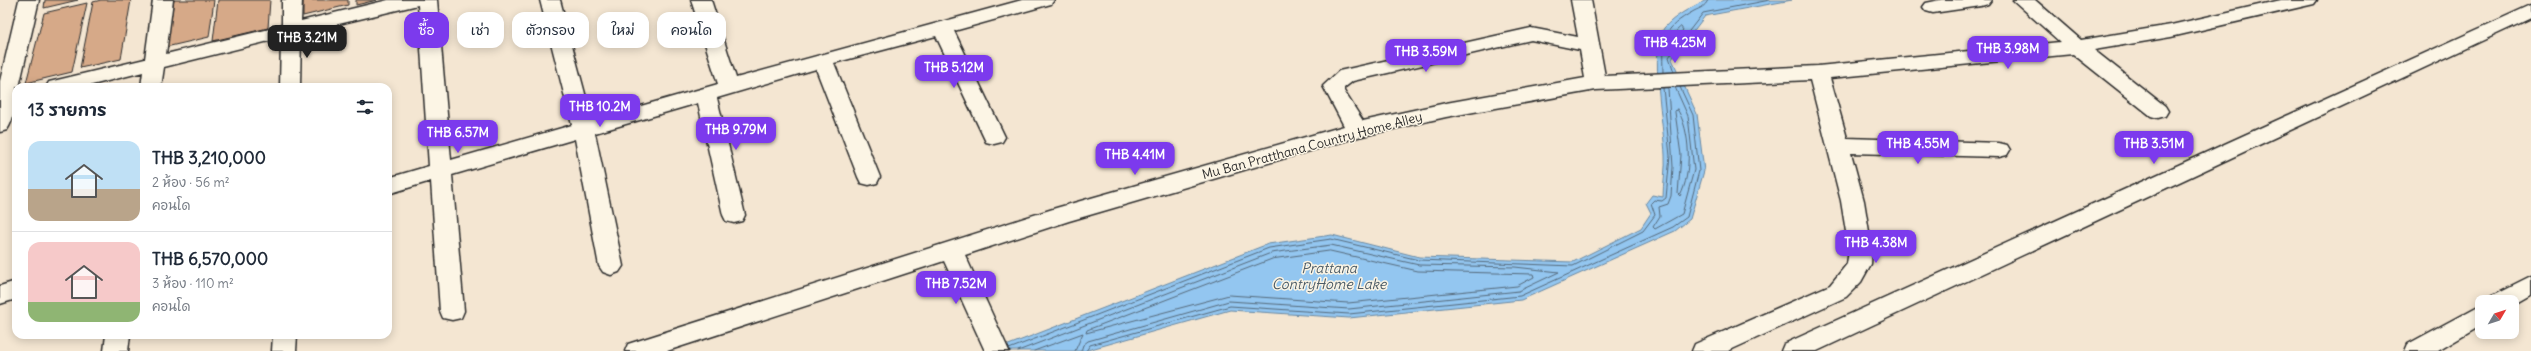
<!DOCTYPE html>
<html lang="th">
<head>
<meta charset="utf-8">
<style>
	:root { --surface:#fff; --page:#f2f2f3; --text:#1f2937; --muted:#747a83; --line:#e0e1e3; --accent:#7c3aed }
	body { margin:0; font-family:Delius,"Playpen Sans Thai",sans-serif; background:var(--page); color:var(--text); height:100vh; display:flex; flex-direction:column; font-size:15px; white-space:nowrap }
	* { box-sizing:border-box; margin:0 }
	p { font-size:13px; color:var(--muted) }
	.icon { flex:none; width:22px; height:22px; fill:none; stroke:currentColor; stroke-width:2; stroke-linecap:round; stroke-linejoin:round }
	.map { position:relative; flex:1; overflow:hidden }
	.sheet { position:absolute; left:12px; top:83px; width:380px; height:256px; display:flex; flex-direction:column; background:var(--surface); border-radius:12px; box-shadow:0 2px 10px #0003 }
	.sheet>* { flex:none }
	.top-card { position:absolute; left:404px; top:12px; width:380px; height:36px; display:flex; gap:8px }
	.needle { width:26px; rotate:51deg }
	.tools { position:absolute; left:2475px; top:295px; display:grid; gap:8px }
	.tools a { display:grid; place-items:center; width:44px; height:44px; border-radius:8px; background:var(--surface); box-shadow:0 2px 10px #0003; font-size:20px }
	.price { position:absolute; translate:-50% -34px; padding:0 9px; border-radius:8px; background:var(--accent); color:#fff; font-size:13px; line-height:26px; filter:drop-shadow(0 1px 2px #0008) }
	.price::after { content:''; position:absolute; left:50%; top:24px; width:12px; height:9px; margin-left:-6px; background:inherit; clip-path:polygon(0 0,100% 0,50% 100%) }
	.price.current { background:#222; color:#fff }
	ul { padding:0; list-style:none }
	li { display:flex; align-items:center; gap:12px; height:100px; padding:0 16px }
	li+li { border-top:1px solid var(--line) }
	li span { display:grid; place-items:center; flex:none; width:112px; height:80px; border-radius:12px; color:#555 }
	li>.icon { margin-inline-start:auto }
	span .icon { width:48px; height:48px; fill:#fffc; stroke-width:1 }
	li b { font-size:17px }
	h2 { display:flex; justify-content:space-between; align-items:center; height:48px; padding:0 16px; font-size:17px }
	.chip { padding:0 14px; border-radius:12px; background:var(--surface); box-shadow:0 2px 10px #0003; font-size:14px; line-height:36px }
	.chip.current { background:var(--accent); color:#fff }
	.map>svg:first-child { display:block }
</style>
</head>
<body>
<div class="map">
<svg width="2531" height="351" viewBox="0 0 2531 351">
	<rect width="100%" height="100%" fill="#f4e6d2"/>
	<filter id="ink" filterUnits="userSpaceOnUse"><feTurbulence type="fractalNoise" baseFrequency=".025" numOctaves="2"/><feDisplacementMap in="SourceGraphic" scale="8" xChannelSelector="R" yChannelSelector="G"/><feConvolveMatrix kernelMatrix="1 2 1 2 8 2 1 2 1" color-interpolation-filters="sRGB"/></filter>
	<g filter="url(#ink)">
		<!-- water -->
		<path fill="#93c6f0" stroke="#6988a1" d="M1707 0H1792L1705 16 1672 59 1697 114 1704 171 1690 219 1675 231 1521 300 1349 318 1230 310 1084 351H993L1268 244 1332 235 1419 257 1573 262 1641 228 1651 213 1646 203 1652 195 1663 197C1663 183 1666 168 1665 155 1664 128 1649 49 1664 28 1674 16 1693 6 1707 0Z"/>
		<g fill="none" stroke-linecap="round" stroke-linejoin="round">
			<!-- shore -->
			<path stroke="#55697a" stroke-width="1" d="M1681 27 1683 30 1669 46 1670 37Z
				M1663 72C1662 38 1662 29 1694 11 1700 8 1705 7 1708 0
				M1674 72 1669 57 1703 13 1770 0
				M1668 88 1673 167 1671 196 1668 204 1659 207 1660 216 1653 227 1655 229 1682 214 1694 170 1688 116 1675 87
				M1677 109C1691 130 1692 174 1680 196L1678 194 1681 155 1675 112Z
				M1330 251 1418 271 1533 274 1534 277 1517 286 1348 303 1229 295 1086 333 1087 330 1272 259Z
				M1009 349 1269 248 1331 239 1419 260 1573 266 1643 231 1655 215 1651 203 1654 200 1662 201 1666 198 1670 156 1663 88
				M1018 351 1271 253 1331 245 1419 265 1515 267 1559 272 1519 291 1349 309 1229 301 1088 341 1083 345 1081 351
				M1034 351 1083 333 1075 351
				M1086 351 1090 345 1230 306 1349 314 1520 296 1673 227 1687 217 1699 171 1693 115 1680 87"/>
		</g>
		<!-- building -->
		<path fill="#d6a988" stroke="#2b2b2b" d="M45 0H78L44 8Z
			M101 0H131L121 59 80 68 93 2Z
			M174 0H214L209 37 166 47Z
			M218 0H270L268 28 213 41Z
			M303 0H348V5L303 16Z
			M356 0H377L356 5Z
			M87 3 72 72 26 83 44 13Z"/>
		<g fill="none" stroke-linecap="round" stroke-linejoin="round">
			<defs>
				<path id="minor" d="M19 0H39L19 87H16C16 101 15 118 7 130L0 132V81Z
					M153 0H173L166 54 282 26V0H302L301 21 388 0H437L451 160 572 125 540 0H560L592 120 718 84 691 0H711L736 78 1022 0H1054L1051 4 954 31 1005 137 1002 142 994 144 986 142 936 36 834 63 880 177 877 183 869 185 861 183 858 177 816 69 717 98 745 215 742 221 734 223 726 221 723 215 698 103 595 133 623 266 619 272 611 275 603 272 599 266 575 139 452 175 464 311 461 318 452 320 443 318 440 311 431 181 388 194V178L429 166 418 5 301 33 300 87H280L281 38 164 67 161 87H141L143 72 84 87H46L49 82 145 59Z
					M1571 0H1591L1605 76 1818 66 2060 42 2013 0H2035L2081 40 2171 25 2281 0H2317L2314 4 2171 37 2094 50 2165 106 2168 111 2165 116 2158 118 2151 116 2073 54 1830 78 1847 138 1999 143 2007 145 2010 150 2007 155 1999 157 1851 153 1864 201 1872 250 1871 264 1861 282 1846 297 1728 351H1692L1695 344 1830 285 1847 264 1849 250 1841 201 1810 80 1596 90 1446 117 1358 137 1069 221 965 255 1009 351H985L944 261 667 351H625L628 344 1056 208 1344 126 1323 86 1339 71 1531 28 1578 37ZM1531 40 1580 50 1585 78 1446 103 1363 121 1344 91V88L1353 81Z
					M1940 0H1991L1988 4 1981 6 1933 13 1926 11 1923 7 1926 3Z
					M2531 5V18L1817 351H1781L1784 344Z
					M2531 276V296L2512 307V302H2489L2493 295Z
					M16 281V299L0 304V286Z
					M2482 304V325L2438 351H2405L2408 344Z
					M106 335H130L128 351H104Z
					M273 335H297L296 351H272Z"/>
			</defs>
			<!-- minor casing -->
			<use href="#minor" stroke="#2b2b2b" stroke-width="3"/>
			<!-- minor -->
			<use href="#minor" fill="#fcf5e5" fill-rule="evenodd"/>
		</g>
	</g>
	<g text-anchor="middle" stroke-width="3" stroke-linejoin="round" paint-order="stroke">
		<!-- street labels -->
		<g font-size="13" fill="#2b2b2b" stroke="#fcf5e5">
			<text transform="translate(1312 145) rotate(-15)" y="5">Mu Ban Pratthana Country Home Alley</text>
		</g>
		<!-- water labels -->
		<g font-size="14" font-style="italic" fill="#4a5a66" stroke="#fcf5e5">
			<text x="1329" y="273">Prattana<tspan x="1329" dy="16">ContryHome Lake</tspan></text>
		</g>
	</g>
</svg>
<div class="tools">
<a><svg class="needle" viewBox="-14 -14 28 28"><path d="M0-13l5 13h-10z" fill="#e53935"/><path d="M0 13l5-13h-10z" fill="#747a83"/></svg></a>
</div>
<b class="price current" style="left:307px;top:59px">THB 3.21M</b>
<b class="price" style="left:1675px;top:64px">THB 4.25M</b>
<b class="price" style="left:2008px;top:70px">THB 3.98M</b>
<b class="price" style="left:1426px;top:73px">THB 3.59M</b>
<b class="price" style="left:954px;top:89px">THB 5.12M</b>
<b class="price" style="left:600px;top:128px">THB 10.2M</b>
<b class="price" style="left:736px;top:151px">THB 9.79M</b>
<b class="price" style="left:458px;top:154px">THB 6.57M</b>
<b class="price" style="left:1918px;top:165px">THB 4.55M</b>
<b class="price" style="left:2154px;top:165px">THB 3.51M</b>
<b class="price" style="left:1135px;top:176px">THB 4.41M</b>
<b class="price" style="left:1876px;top:264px">THB 4.38M</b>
<b class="price" style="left:956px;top:305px">THB 7.52M</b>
<div class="top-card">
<a class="chip current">ซื้อ</a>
<a class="chip">เช่า</a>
<a class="chip">ตัวกรอง</a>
<a class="chip">ใหม่</a>
<a class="chip">คอนโด</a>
</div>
<section class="sheet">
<h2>13 รายการ<svg class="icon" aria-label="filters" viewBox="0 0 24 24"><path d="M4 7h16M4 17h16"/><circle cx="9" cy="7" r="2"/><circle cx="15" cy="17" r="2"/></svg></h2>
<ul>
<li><span style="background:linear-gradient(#bfe0f5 60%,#b9a48a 0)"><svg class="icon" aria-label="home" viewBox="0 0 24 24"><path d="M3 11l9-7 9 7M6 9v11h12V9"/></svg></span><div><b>THB 3,210,000</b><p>2 ห้อง · 56 m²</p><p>คอนโด</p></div></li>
<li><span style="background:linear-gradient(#f6c9c9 75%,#8fb573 0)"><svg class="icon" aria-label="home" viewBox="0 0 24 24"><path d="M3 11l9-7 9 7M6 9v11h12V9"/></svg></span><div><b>THB 6,570,000</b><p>3 ห้อง · 110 m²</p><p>คอนโด</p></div></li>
</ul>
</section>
</div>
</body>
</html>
